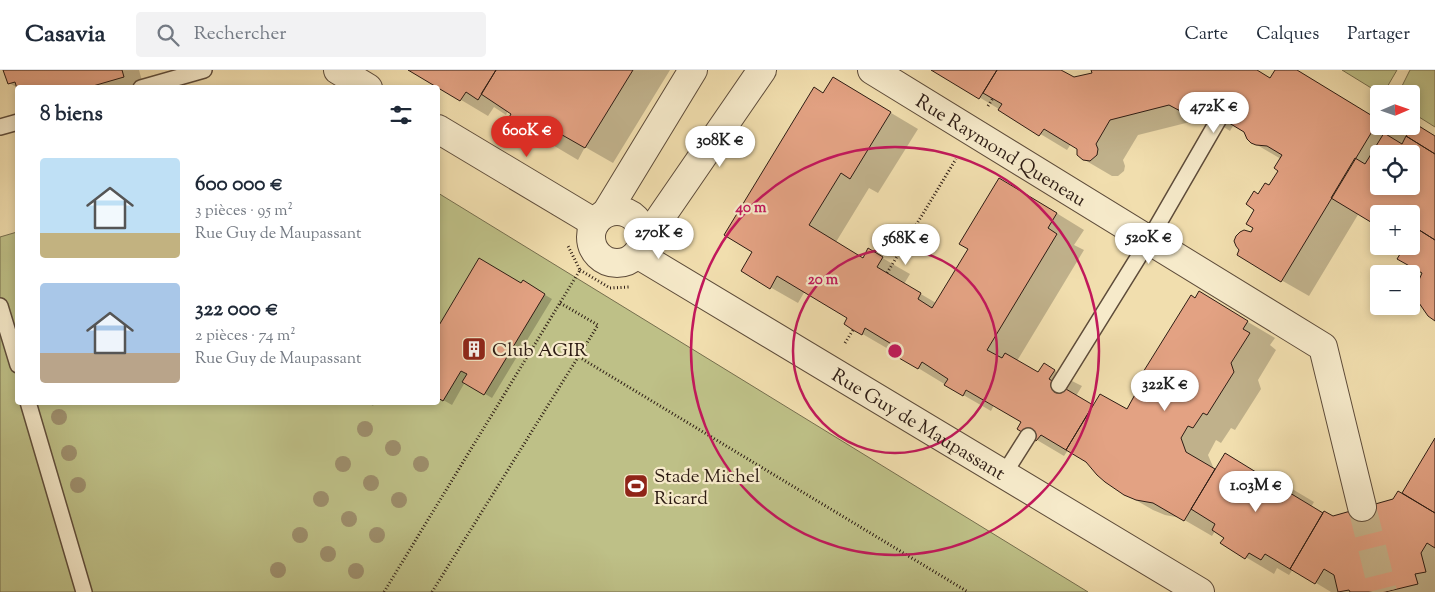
<!DOCTYPE html>
<html lang="fr">
<head>
<meta charset="utf-8">
<style>
	:root { --surface:#fff; --page:#f2f2f3; --text:#1f2937; --muted:#747a83; --line:#e0e1e3; --accent:#d93025 }
	body { margin:0; font-family:"Sorts Mill Goudy",serif; background:var(--page); color:var(--text); height:100vh; display:flex; flex-direction:column; font-size:19px; white-space:nowrap }
	* { box-sizing:border-box; margin:0 }
	p { font-size:16px; color:var(--muted) }
	.icon { flex:none; width:28px; height:28px; fill:none; stroke:currentColor; stroke-width:2; stroke-linecap:round; stroke-linejoin:round }
	.map { position:relative; flex:1; overflow:hidden }
	.details { position:absolute; left:15px; top:15px; width:425px; height:320px; display:flex; flex-direction:column; background:var(--surface); border-radius:5px; box-shadow:0 2px 8px #0003 }
	.details>* { flex:none }
	.needle { width:32px; rotate:88deg }
	.controls { position:absolute; left:1370px; top:15px; display:grid; gap:10px }
	.controls a { display:grid; place-items:center; width:50px; height:50px; border-radius:5px; background:var(--surface); box-shadow:0 2px 8px #0003; font-size:25px }
	.price { position:absolute; translate:-50% -42px; padding:0 11px; border-radius:18px; background:#fff; color:#222; font-size:16px; line-height:32px; filter:drop-shadow(0 1px 2px #0008) }
	.price::after { content:''; position:absolute; left:50%; top:30px; width:15px; height:11px; margin-left:-8px; background:inherit; clip-path:polygon(0 0,100% 0,50% 100%) }
	.price.selected { background:var(--accent); color:#fff }
	ul { padding:0; list-style:none }
	li { display:flex; align-items:center; gap:15px; height:125px; padding:0 25px }
	li span { display:grid; place-items:center; flex:none; width:140px; height:100px; border-radius:5px; color:#555 }
	li>.icon { margin-inline-start:auto }
	span .icon { width:60px; height:60px; fill:#fffc; stroke-width:1 }
	li b { font-size:21px }
	h2 { display:flex; justify-content:space-between; align-items:center; height:60px; padding:0 25px; font-size:21px }
	header { display:flex; align-items:center; gap:30px; box-sizing:border-box; height:70px; padding:0 25px; background:var(--surface); border-bottom:1px solid var(--line) }
	header strong { font-size:24px }
	nav { display:flex; gap:28px; margin-inline-start:auto; font-size:18px }
	.search { width:350px; height:45px; background:var(--page); display:flex; align-items:center; gap:12px; box-sizing:border-box; padding:0 18px; border-radius:5px; color:var(--muted); font-size:19px }
	.map>svg:first-child { display:block }
</style>
</head>
<body>
<header>
<strong>Casavia</strong>
<div class="search"><svg class="icon" aria-label="search" viewBox="0 0 24 24"><circle cx="10" cy="10" r="6"/><path d="M15 15l6 6"/></svg>Rechercher</div>
<nav><a>Carte</a><a>Calques</a><a>Partager</a></nav>
</header>
<div class="map">
<svg width="1435" height="522" viewBox="0 0 1435 522">
	<rect width="100%" height="100%" fill="#f1deae"/>
	<filter id="stains"><feTurbulence type="fractalNoise" baseFrequency=".004" numOctaves="4"/><feColorMatrix values="0 0 0 0 .2 0 0 0 0 .09 0 0 0 0 .02 0 0 0 .5 -.17"/></filter>
	<radialGradient id="worn" r=".72"><stop offset=".6" stop-color="#630" stop-opacity="0"/><stop offset="1" stop-color="#630" stop-opacity=".3"/></radialGradient>
	<!-- green -->
	<path fill="#bec087" stroke="#766e4e" d="M1342 0H1397L1383 24H1381Z
		M1410 0H1435V57L1411 42V24H1398Z
		M438 123 1088 522H0V167L17 162 18 332H438Z"/>
	<!-- shadow -->
	<path fill="#0003" fill-rule="evenodd" d="M5 0H139L144 18H18L9 13Z
		M411 0H670L613 93 585 77 578 90 551 74 508 40 506 45 494 37 488 46Z
		M934 0H1059L1073 8 1093 4 1092 0H1256L1271 9 1277 0H1295L1379 50V56H1389L1407 67H1435V249L1423 203 1411 176V144L1359 143 1309 226 1281 210 1251 163 1254 157 1259 125 1269 117 1280 100 1281 89 1252 72 1245 61 1234 54 1230 61 1216 52 1212 58 1198 50 1138 65 1123 90 1125 96 1124 101 1118 106H1112L1083 89 1078 78 1071 74 1067 80ZM1379 84H1411V116H1379Z
		M824 24 861 25 918 59 878 123 869 118 836 172 864 189 869 180 896 196 910 204 904 214 936 233 1027 125 1084 160 1074 175 1084 180 1017 291 1039 304 1045 295 1072 311 1082 316 1076 326 1094 336 1128 340 1226 239 1275 268 1270 275 1276 280 1258 310 1261 319 1235 360 1231 358 1221 373 1216 370 1208 385 1214 399 1216 400 1264 407 1267 404 1314 432 1311 437 1324 444 1332 447 1394 430 1402 425 1435 371V522H1331L1293 499 1289 505 1277 498 1274 504 1222 473 1225 467 1215 461 1212 466 1181 448 1165 445 1153 440 1125 424 1087 391 1068 380 1064 386 1037 370 1019 359 1023 352 994 335 991 341 946 315 900 287 905 281 893 274 890 280 854 259 849 247 805 221 798 233 742 201 754 182Z
		M480 190 522 215 523 212 552 229 492 328 465 312 452 335 438 327V260Z
		M367 332H375L373 336Z"/>
	<!-- building -->
	<path fill="#e3a283" stroke="#2d1c14" fill-rule="evenodd" d="M3 0H122L124 7 86 18H18V22L15 12 8 14Z
		M408 0H496L478 30 466 22 460 31Z
		M496 0H633L585 78 557 62 550 75 508 49 511 44 481 24Z
		M931 0H997L979 29Z
		M997 0H1061L1074 7 1092 3 1091 0H1257L1270 8 1275 0H1297L1379 50 1281 212 1237 185 1239 180 1236 176 1234 171 1236 166 1240 162 1244 160 1251 162 1253 158 1246 154 1254 140 1246 134 1254 121 1258 124 1265 113 1269 115 1278 101 1274 98 1282 85 1267 76 1256 75 1251 73 1247 69 1244 62 1206 39 1202 46 1188 37 1184 43 1169 35 1110 50 1096 74 1098 79 1097 85 1090 91 1083 90 1077 85V79L1044 59 1039 66 998 40 1002 34 983 23Z
		M833 7 891 42 850 109 841 103 809 155 863 188 868 178 883 187 877 197 921 223 918 229 932 238 968 179 959 174 999 108 1057 143 1048 158 1057 164 987 280 1002 288 1005 283 1038 302 1044 293 1055 300 1049 309 1093 335 1066 380 1041 365 1036 371 1017 359 1021 352 966 320 963 326 944 315 948 309 922 292 918 299 899 288 903 281 865 258 862 265 853 260 844 254 847 248 777 206 770 219 741 201 752 182 724 165 814 17 823 23Z
		M1414 53 1435 66V84L1406 66Z
		M1384 63 1402 74 1406 66 1435 84V170L1416 158 1411 166V144H1379V157L1331 128 1355 88 1365 94ZM1379 84H1411V116H1379Z
		M1416 158 1435 170V251L1428 246 1419 233 1417 219 1419 210 1422 203 1397 189 1405 176H1411V166Z
		M479 188 521 213 523 210 545 224 484 325 462 312 467 304 461 301 443 331 438 328V257Z
		M1199 221 1248 251 1243 259 1250 263 1231 293 1234 302 1207 345 1203 343 1193 358 1188 356 1181 368 1186 382 1215 399 1184 451 1153 433 1136 430 1124 425 1105 412 1097 405 1086 392 1066 380 1100 324 1127 339 1143 310 1140 307 1191 225 1195 228Z
		M1435 368V443L1402 423Z
		M1225 383 1264 407 1266 402 1288 415 1285 420 1323 443 1290 499 1265 484 1261 490 1249 483 1245 489 1220 473 1224 468 1212 460 1215 454 1191 439Z
		M1398 421 1435 443V478L1427 473 1421 483 1426 502 1415 504 1418 514 1385 522H1350L1349 520 1338 522 1334 505 1324 499 1315 514 1290 499 1324 441 1333 446 1393 429Z"/>
	<g fill="none" stroke-linecap="round" stroke-linejoin="round">
		<!-- street-tunnel -->
		<path stroke="#cab78f" stroke-width="28" stroke-dasharray="28 14" stroke-linecap="butt" d="M1362 437 1383 522"/>
		<defs>
			<path id="lane" d="M141 18 204 0
				M0 57 18 52
				M0 236 18 295
				M1059 315 1149 170 1220 47
				M28 332 84 522
				M1004 404 1028 366"/>
			<g id="street">
				<path d="M338 0 368 18"/>
				<path id="s1" d="M872 0 1323 277 1362 437"/>
				<path d="M438 59 595 153"/>
				<circle cx="617" cy="167" r="26"/>
				<path d="M606 143 693 0"/>
				<path d="M643 173 762 0"/>
				<path id="s2" d="M637 184 1200 522"/>
			</g>
		</defs>
		<!-- lane casing -->
		<use href="#lane" stroke="#5e4c3a" stroke-width="18"/>
		<!-- street casing -->
		<use href="#street" stroke="#5e4c3a" stroke-width="30"/>
		<!-- path -->
		<path stroke="#2d1c14" stroke-width="3" stroke-dasharray="1 2.5" stroke-linecap="butt" d="M438 19V18
			M988 36 993 28
			M580 200 610 218 629 217
			M887 203 956 89
			M845 273 853 260
			M579 287 968 522
			M384 522 580 200 567 174
			M432 522 598 255 560 233"/>
		<!-- lane -->
		<use href="#lane" stroke="#f6eaca" stroke-width="15"/>
		<!-- street -->
		<use href="#street" stroke="#f6eaca" stroke-width="28"/>
	</g>
	<!-- trees -->
	<g fill="#9d8e6c">
		<circle cx="59" cy="347" r="8"/>
		<circle cx="365" cy="359" r="8"/>
		<circle cx="393" cy="378" r="8"/>
		<circle cx="69" cy="383" r="8"/>
		<circle cx="343" cy="394" r="8"/>
		<circle cx="421" cy="394" r="8"/>
		<circle cx="371" cy="413" r="8"/>
		<circle cx="78" cy="415" r="8"/>
		<circle cx="321" cy="429" r="8"/>
		<circle cx="399" cy="430" r="8"/>
		<circle cx="349" cy="449" r="8"/>
		<circle cx="300" cy="465" r="8"/>
		<circle cx="377" cy="465" r="8"/>
		<circle cx="328" cy="484" r="8"/>
		<circle cx="278" cy="500" r="8"/>
		<circle cx="356" cy="501" r="8"/>
	</g>
	<!-- distance rings -->
	<g fill="none" stroke="#c2185b" stroke-width="2.5">
		<circle cx="895" cy="281" r="102"/>
		<circle cx="895" cy="281" r="204"/>
	</g>
	<!-- icons -->
	<defs>
		<symbol id="building-square" viewBox="-11 -11 22 22"><rect x="-9" y="-9" width="18" height="18" rx="4" fill="#8f2418" stroke="#f6eaca"/><path d="M-4-6H4V6H1V3H-1V6H-4ZM-2.5-4.3h1.7v1.8h-1.7ZM.8-4.3h1.7v1.8H.8ZM-2.5-1h1.7V.8h-1.7ZM.8-1h1.7V.8H.8Z" fill="#fff"/></symbol>
		<symbol id="stadium-square" viewBox="-11 -11 22 22"><rect x="-9" y="-9" width="18" height="18" rx="4" fill="#8f2418" stroke="#f6eaca"/><path d="M0-5a6.5 5 0 1 0 0 10a6.5 5 0 1 0 0-10ZM-3.5-1.8h7v3.6h-7Z" fill="#fff"/></symbol>
	</defs>
	<g fill-rule="evenodd">
		<use href="#building-square" x="460" y="265" width="28" height="28"/>
		<use href="#stadium-square" x="622" y="402" width="28" height="28"/>
	</g>
	<g text-anchor="middle" stroke-width="4.5" stroke-linejoin="round" paint-order="stroke">
		<!-- street labels -->
		<g font-size="19" fill="#2d1c14" stroke="#f6eaca">
			<text dy="7" stroke="none"><textPath href="#s1" startOffset="152">Rue Raymond Queneau</textPath></text>
			<text dy="7" stroke="none"><textPath href="#s2" startOffset="329">Rue Guy de Maupassant</textPath></text>
		</g>
		<!-- poi labels -->
		<g font-size="19" fill="#2d1c14" stroke="#f6eaca" text-anchor="start">
			<text x="492" y="286">Club AGIR</text>
			<text x="654" y="412">Stade Michel<tspan x="654" dy="22">Ricard</tspan></text>
		</g>
	</g>
	<circle cx="895" cy="281" r="8" fill="#c2185b" stroke="#f6eaca" stroke-width="2.5"/>
	<g font-size="15" text-anchor="middle" font-weight="bold" fill="#c2185b" stroke="#f6eaca" stroke-width="4.5" stroke-linejoin="round" paint-order="stroke">
		<text x="751" y="142">40 m</text>
		<text x="823" y="214">20 m</text>
	</g>
	<rect width="100%" height="100%" filter="url(#stains)"/>
	<rect width="100%" height="100%" fill="url(#worn)"/>
</svg>
<div class="controls">
<a><svg class="needle" viewBox="-14 -14 28 28"><path d="M0-13l5 13h-10z" fill="#e53935"/><path d="M0 13l5-13h-10z" fill="#747a83"/></svg></a>
<a><svg class="icon" aria-label="locate" viewBox="0 0 24 24"><circle cx="12" cy="12" r="6"/><path d="M12 2v4M12 18v4M2 12h4M18 12h4"/></svg></a>
<a>+</a>
<a>−</a>
</div>
<b class="price" style="left:1214px;top:64px">472K €</b>
<b class="price selected" style="left:527px;top:88px">600K €</b>
<b class="price" style="left:720px;top:98px">308K €</b>
<b class="price" style="left:659px;top:190px">270K €</b>
<b class="price" style="left:1149px;top:195px">520K €</b>
<b class="price" style="left:906px;top:196px">568K €</b>
<b class="price" style="left:1165px;top:342px">322K €</b>
<b class="price" style="left:1256px;top:443px">1.03M €</b>
<section class="details">
<h2>8 biens<svg class="icon" aria-label="filters" viewBox="0 0 24 24"><path d="M4 7h16M4 17h16"/><circle cx="9" cy="7" r="2"/><circle cx="15" cy="17" r="2"/></svg></h2>
<ul>
<li><span style="background:linear-gradient(#bfe0f5 75%,#c2b280 0)"><svg class="icon" aria-label="home" viewBox="0 0 24 24"><path d="M3 11l9-7 9 7M6 9v11h12V9"/></svg></span><div><b>600 000 €</b><p>3 pièces · 95 m²</p><p>Rue Guy de Maupassant</p></div></li>
<li><span style="background:linear-gradient(#a9c7e8 70%,#b9a48a 0)"><svg class="icon" aria-label="home" viewBox="0 0 24 24"><path d="M3 11l9-7 9 7M6 9v11h12V9"/></svg></span><div><b>322 000 €</b><p>2 pièces · 74 m²</p><p>Rue Guy de Maupassant</p></div></li>
</ul>
</section>
</div>
</body>
</html>
